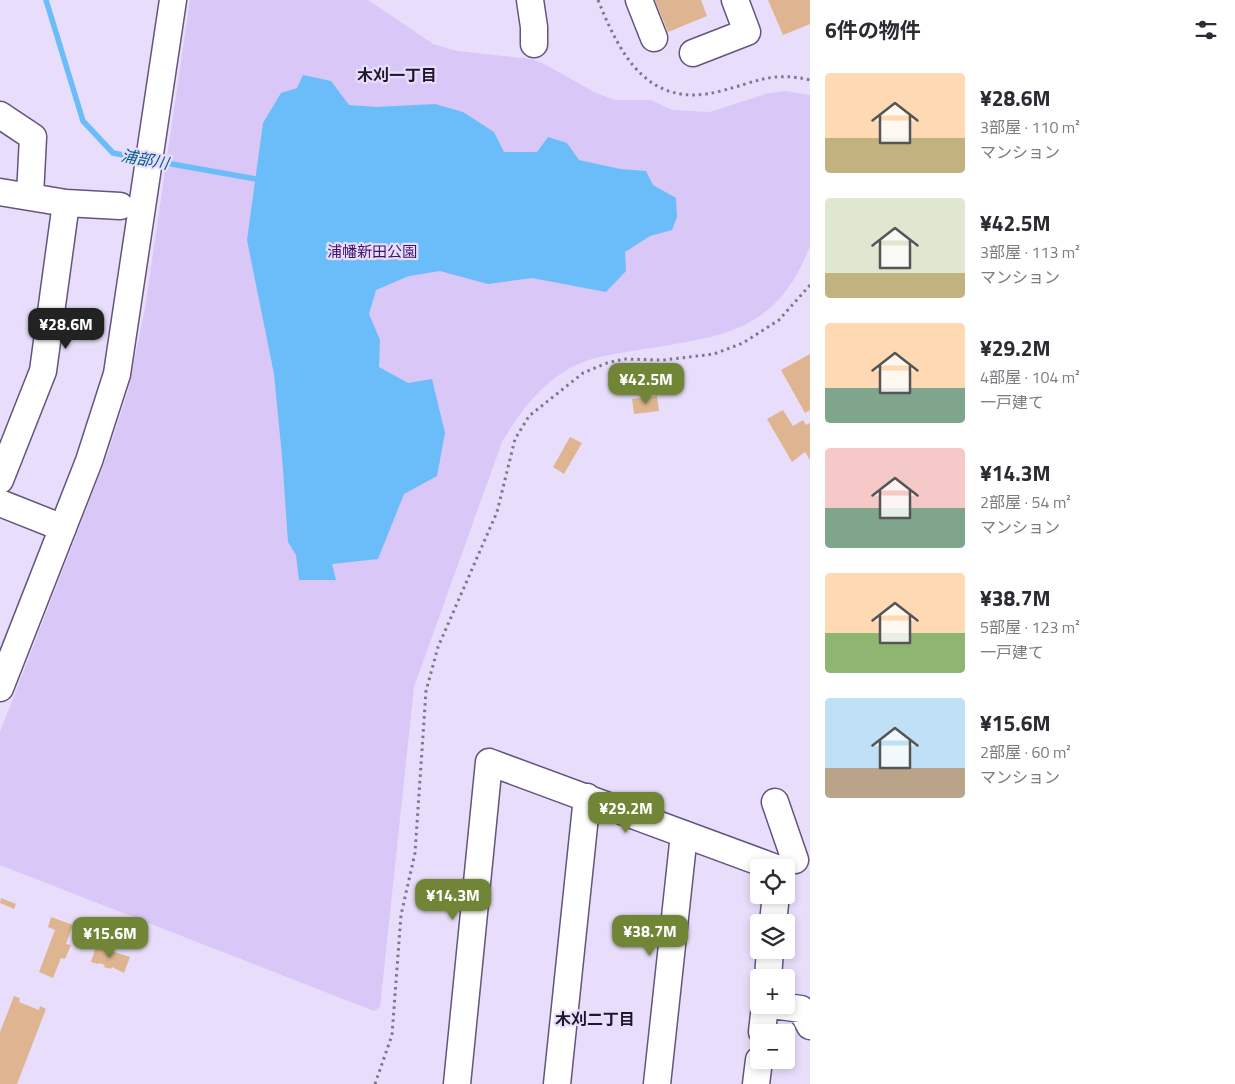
<!DOCTYPE html>
<html lang="ja">
<head>
<meta charset="utf-8">
<style>
	:root { --surface:#fff; --page:#f7f7f7; --text:#2b2b33; --muted:#7c7c81; --accent:#718536 }
	body { margin:0; font-family:"Titillium Web","Noto Sans JP",sans-serif; background:var(--page); color:var(--text); height:100vh; display:flex; flex-direction:column; font-size:19px; white-space:nowrap }
	* { box-sizing:border-box; margin:0 }
	p { font-size:16px; color:var(--muted) }
	.icon { flex:none; width:28px; height:28px; fill:none; stroke:currentColor; stroke-width:2; stroke-linecap:round; stroke-linejoin:round }
	.map { position:relative; flex:1; overflow:hidden }
	.side { display:flex; flex-direction:column; background:var(--surface); width:425px }
	.side>* { flex:none }
	.controls { position:absolute; left:750px; top:859px; display:grid; gap:10px }
	.controls a { display:grid; place-items:center; width:45px; height:45px; border-radius:5px; background:var(--surface); box-shadow:0 2px 8px #0003; font-size:25px }
	.price { position:absolute; translate:-50% -42px; padding:0 11px; border-radius:10px; background:var(--accent); color:#fff; font-size:16px; line-height:32px; filter:drop-shadow(0 1px 2px #0008) }
	.price::after { content:''; position:absolute; left:50%; top:30px; width:15px; height:11px; margin-left:-8px; background:inherit; clip-path:polygon(0 0,100% 0,50% 100%) }
	.price.active { background:#222; color:#fff }
	ul { padding:0; list-style:none }
	li { display:flex; align-items:center; gap:15px; height:125px; padding:0 15px }
	li span { display:grid; place-items:center; flex:none; width:140px; height:100px; border-radius:5px; color:#555 }
	li>.icon { margin-inline-start:auto }
	span .icon { width:60px; height:60px; fill:#fffc; stroke-width:1 }
	li b { font-size:21px }
	h2 { display:flex; justify-content:space-between; align-items:center; height:60px; padding:0 15px; font-size:21px }
	main { display:flex; flex:1; min-height:0 }
	.map>svg:first-child { display:block }
</style>
</head>
<body>
<main>
<div class="map">
<svg width="810" height="1084" viewBox="0 0 810 1084">
	<rect width="100%" height="100%" fill="#e8defb"/>
	<!-- green -->
	<path fill="#d9c7f7" d="M190 0H368L433 44 457 51 532 59 546 65 594 92 615 100H651L672 110 710 112 769 93 786 91 810 95V246C775 337 717 336 633 351 614 354 592 357 574 366 542 382 520 412 502 442L414 687 380 1007 374 1011 0 865V732L107 456 128 391 145 308Z"/>
	<!-- water -->
	<path fill="#6abdf9" d="M303 75 331 81 349 105 376 107 435 104 463 112 494 132 504 152H537L548 137 567 143 579 160 620 169 646 171 653 185 676 198 677 217 672 230 650 236 625 252 626 271 606 292 532 278 488 284 440 271 409 276 376 290 369 314 380 340 379 367 408 383 432 379 445 433 437 476 404 494 378 559 332 564 336 580H299L296 555 288 542 282 456 274 374 247 240 263 123 281 93 297 88Z"/>
	<g fill="none" stroke-linecap="round" stroke-linejoin="round">
		<!-- stream -->
		<path stroke="#6abdf9" stroke-width="5.5" d="M46 0 83 121 113 153 143 159
			M155 161 256 179"/>
	</g>
	<!-- building -->
	<path fill="#dfb591" d="M655 0H701L707 16 668 32Z
		M768 0H810V24L783 35Z
		M810 354V410L805 413 781 370Z
		M657 396 659 411 634 414 632 399Z
		M783 410 793 426 803 420 806 425 810 423V460L805 452 792 462 767 419Z
		M570 437 582 443 564 474 553 467Z
		M1 898 16 904 14 909 0 903Z
		M51 917 73 925 66 944 71 945 65 959 61 958 53 978 39 972 55 930 48 927Z
		M96 946 130 957 124 973 112 967 111 969 104 967 105 965 99 963 98 964 91 962Z
		M14 996 20 998 19 1002 39 1010 40 1006 46 1009 17 1084H0V1032Z"/>
	<g fill="none" stroke-linecap="round" stroke-linejoin="round">
		<defs>
			<path id="minor" d="M530 0 534 27V44
				M639 0 654 38
				M693 53 747 32 735 0
				M0 115 33 137 30 196
				M0 192 66 203 120 206
				M0 480 43 371 66 203
				M0 503 63 528
				M0 688 89 461 117 374 173 0
				M775 802 795 860
				M773 922 776 895
				M768 978 770 950
				M772 1005 801 1009 810 1026
				M762 1032 765 1005
				M457 1084 489 762 776 868
				M557 1084 587 797
				M657 1084 684 834
				M756 1084 759 1060"/>
		</defs>
		<!-- minor casing -->
		<use href="#minor" stroke="#64547e" stroke-width="29"/>
		<!-- path -->
		<path stroke="#7e768d" stroke-width="3" stroke-dasharray="2.5 4" stroke-linecap="butt" d="M598 0C621 57 649 110 721 91 756 82 772 71 810 80
			M375 1084 392 1035 401 915 415 853 426 691 438 647 497 512 515 439 529 416 583 373 607 363 624 359 663 360 714 354 743 343 779 320 810 285"/>
		<!-- minor -->
		<use href="#minor" stroke="#fff" stroke-width="26"/>
	</g>
	<g text-anchor="middle" stroke-width="4.5" stroke-linejoin="round" paint-order="stroke">
		<!-- park labels -->
		<g font-size="15" fill="#40126c" stroke="#e8defb">
			<text x="372" y="257">浦幡新田公園</text>
		</g>
		<!-- neighbourhood labels -->
		<g font-size="16" font-weight="bold" fill="#1e1729" stroke="#e8defb">
			<text x="397" y="81">木刈一丁目</text>
			<text x="595" y="1025">木刈二丁目</text>
		</g>
		<!-- water labels -->
		<g font-size="16" font-style="italic" fill="#005b8b" stroke="#e8defb">
			<text transform="translate(145 159) rotate(10)" y="6">浦部川</text>
		</g>
	</g>
</svg>
<div class="controls">
<a><svg class="icon" aria-label="locate" viewBox="0 0 24 24"><circle cx="12" cy="12" r="6"/><path d="M12 2v4M12 18v4M2 12h4M18 12h4"/></svg></a>
<a><svg class="icon" aria-label="layers" viewBox="0 0 24 24"><path d="M12 4l9 5-9 5-9-5zM3 14l9 5 9-5"/></svg></a>
<a>+</a>
<a>−</a>
</div>
<b class="price active" style="left:66px;top:350px">¥28.6M</b>
<b class="price" style="left:646px;top:405px">¥42.5M</b>
<b class="price" style="left:626px;top:834px">¥29.2M</b>
<b class="price" style="left:453px;top:921px">¥14.3M</b>
<b class="price" style="left:650px;top:957px">¥38.7M</b>
<b class="price" style="left:110px;top:959px">¥15.6M</b>
</div>
<section class="side">
<h2>6件の物件<svg class="icon" aria-label="filters" viewBox="0 0 24 24"><path d="M4 7h16M4 17h16"/><circle cx="9" cy="7" r="2"/><circle cx="15" cy="17" r="2"/></svg></h2>
<ul>
<li><span style="background:linear-gradient(#ffd9b3 65%,#c2b280 0)"><svg class="icon" aria-label="home" viewBox="0 0 24 24"><path d="M3 11l9-7 9 7M6 9v11h12V9"/></svg></span><div><b>¥28.6M</b><p>3部屋 · 110 m²</p><p>マンション</p></div></li>
<li><span style="background:linear-gradient(#dfe7d0 75%,#c2b280 0)"><svg class="icon" aria-label="home" viewBox="0 0 24 24"><path d="M3 11l9-7 9 7M6 9v11h12V9"/></svg></span><div><b>¥42.5M</b><p>3部屋 · 113 m²</p><p>マンション</p></div></li>
<li><span style="background:linear-gradient(#ffd9b3 65%,#7fa58c 0)"><svg class="icon" aria-label="home" viewBox="0 0 24 24"><path d="M3 11l9-7 9 7M6 9v11h12V9"/></svg></span><div><b>¥29.2M</b><p>4部屋 · 104 m²</p><p>一戸建て</p></div></li>
<li><span style="background:linear-gradient(#f6c9c9 60%,#7fa58c 0)"><svg class="icon" aria-label="home" viewBox="0 0 24 24"><path d="M3 11l9-7 9 7M6 9v11h12V9"/></svg></span><div><b>¥14.3M</b><p>2部屋 · 54 m²</p><p>マンション</p></div></li>
<li><span style="background:linear-gradient(#ffd9b3 60%,#8fb573 0)"><svg class="icon" aria-label="home" viewBox="0 0 24 24"><path d="M3 11l9-7 9 7M6 9v11h12V9"/></svg></span><div><b>¥38.7M</b><p>5部屋 · 123 m²</p><p>一戸建て</p></div></li>
<li><span style="background:linear-gradient(#bfe0f5 70%,#b9a48a 0)"><svg class="icon" aria-label="home" viewBox="0 0 24 24"><path d="M3 11l9-7 9 7M6 9v11h12V9"/></svg></span><div><b>¥15.6M</b><p>2部屋 · 60 m²</p><p>マンション</p></div></li>
</ul>
</section>
</main>
</body>
</html>
